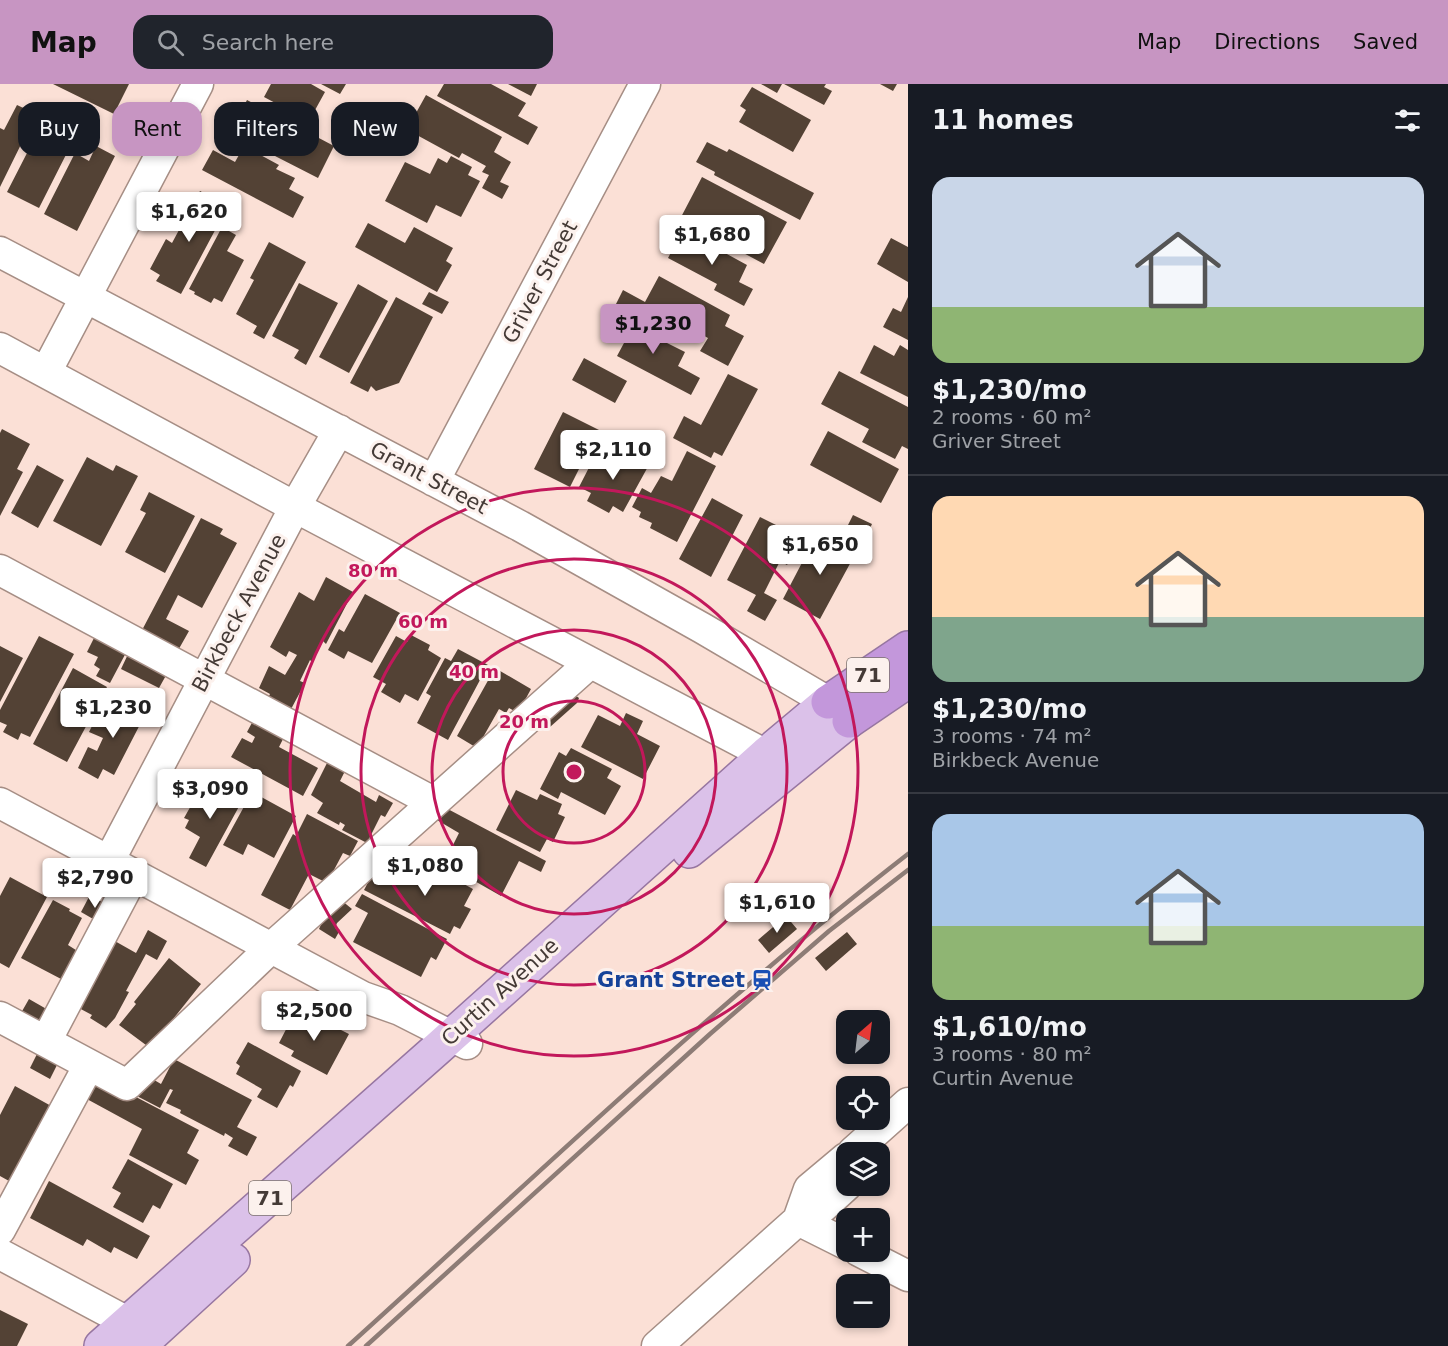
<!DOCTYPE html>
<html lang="en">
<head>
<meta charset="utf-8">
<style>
	:root { --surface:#171b24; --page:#20242c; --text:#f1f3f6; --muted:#9ea1a6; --line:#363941; --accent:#c795c2 }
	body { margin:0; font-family:"DejaVu Sans",sans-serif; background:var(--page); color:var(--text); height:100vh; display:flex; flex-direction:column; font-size:22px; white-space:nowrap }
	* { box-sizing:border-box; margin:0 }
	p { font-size:20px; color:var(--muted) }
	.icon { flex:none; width:33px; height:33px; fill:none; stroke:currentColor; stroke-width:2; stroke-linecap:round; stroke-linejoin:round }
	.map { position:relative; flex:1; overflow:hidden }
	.side { display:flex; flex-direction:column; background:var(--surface); width:540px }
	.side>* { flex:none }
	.banner { position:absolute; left:18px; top:18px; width:570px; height:54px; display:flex; gap:12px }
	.needle { width:39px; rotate:28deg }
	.controls { position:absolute; left:836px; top:926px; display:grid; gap:12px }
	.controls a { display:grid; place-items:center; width:54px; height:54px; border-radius:12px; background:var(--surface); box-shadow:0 3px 9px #0003; font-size:30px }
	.price { position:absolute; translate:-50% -51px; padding:0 14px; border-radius:6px; background:#fff; color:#222; font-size:20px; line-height:39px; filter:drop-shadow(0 2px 3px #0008) }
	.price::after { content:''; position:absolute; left:50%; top:36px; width:18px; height:14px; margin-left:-9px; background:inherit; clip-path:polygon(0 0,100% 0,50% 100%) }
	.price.on { background:var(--accent); color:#111 }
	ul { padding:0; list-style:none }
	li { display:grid; align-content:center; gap:12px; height:318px; padding:0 24px }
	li+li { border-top:2px solid var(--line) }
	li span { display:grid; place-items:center; height:186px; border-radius:18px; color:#555 }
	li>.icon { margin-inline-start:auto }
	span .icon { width:108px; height:108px; fill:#fffc; stroke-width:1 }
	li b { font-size:26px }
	h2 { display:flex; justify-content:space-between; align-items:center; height:72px; padding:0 24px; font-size:26px }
	.tag { padding:0 21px; border-radius:18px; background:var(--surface); box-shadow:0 3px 9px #0003; font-size:21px; line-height:54px }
	.tag.on { background:var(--accent); color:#111 }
	header { display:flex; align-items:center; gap:36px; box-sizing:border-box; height:84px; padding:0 30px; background:var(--accent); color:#111 }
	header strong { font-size:28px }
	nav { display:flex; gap:33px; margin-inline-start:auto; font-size:21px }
	.search { width:420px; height:54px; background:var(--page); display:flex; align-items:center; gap:15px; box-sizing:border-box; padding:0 21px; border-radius:18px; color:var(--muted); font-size:22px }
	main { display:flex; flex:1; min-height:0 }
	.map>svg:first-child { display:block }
</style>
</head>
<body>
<header>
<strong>Map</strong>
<div class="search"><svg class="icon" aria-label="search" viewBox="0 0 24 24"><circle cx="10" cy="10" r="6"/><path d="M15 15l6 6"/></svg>Search here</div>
<nav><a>Map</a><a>Directions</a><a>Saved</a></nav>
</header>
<main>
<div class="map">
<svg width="908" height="1262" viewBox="0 0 908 1262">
	<rect width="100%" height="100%" fill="#fbe0d6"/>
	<!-- building -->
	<path fill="#534235" d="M53 0H129L114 30Z
		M271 0H311L325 8 309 37 264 13Z
		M321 0H346L340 10Z
		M444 0H491L526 19 518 32 538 43 528 61 437 12Z
		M508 0H537L531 12Z
		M761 0H782L777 9Z
		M784 0H826L824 3 832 7 824 21Z
		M880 0H897L893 7Z
		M752 3 811 36 793 68 739 38 746 26 740 22Z
		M426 11 502 53 494 68 511 78 500 98 509 102 502 115 482 104 489 91 482 88 486 82 462 69 459 74 404 44 413 27 416 29Z
		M247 16 334 62 318 94 244 56 246 52 238 48 243 38 237 35Z
		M17 21 36 30 0 103V44L4 46Z
		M45 34 77 49 39 124 7 108Z
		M707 58 727 68 729 65 814 109 800 136 714 91 715 88 696 78Z
		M96 62 115 72 77 147 44 130 75 69 89 77Z
		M244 62 279 81 276 85 295 94 289 105 304 113 293 134 202 86 213 66 235 78Z
		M451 72 472 83 468 91 480 97 461 133 436 121 427 139 385 117 405 78 430 90 438 74 447 79Z
		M702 93 787 138 764 180 680 135Z
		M200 107 228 122 181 210 156 197 160 191 150 185 166 155 172 159Z
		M368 139 405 159 414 143 453 164 446 177 452 181 437 208 355 163Z
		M222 143 236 151 227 167 244 176 222 218 214 214 211 219 194 210 195 208 189 205Z
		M683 146 747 181 739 198 753 205 744 222 714 206 717 200 668 174Z
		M891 154 908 163V198L877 180Z
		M269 158 306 178 264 255 253 249 257 242 236 230 254 196 250 194Z
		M659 192 730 231 725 242 744 252 728 282 700 267 708 254 684 241 679 249 637 227 633 235 614 224 623 206 645 218Z
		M299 199 338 219 306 281 294 274 299 266 272 252Z
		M358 200 388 217 349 289 319 273Z
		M429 208 449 218 442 230 422 220Z
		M396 213 433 233 399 299 376 307 371 302 368 308 350 299Z
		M908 213V256L883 243 893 224 901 228Z
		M622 231 649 245 647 249 685 268 678 282 700 294 691 311 617 272 624 259 611 251Z
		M874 261 894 272 900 261 908 266V313L860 289Z
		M584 274 627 297 615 319 572 296Z
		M839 287 908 323V365L902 362 895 375 862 358 869 345 821 320Z
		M728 290 758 305 722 372 714 368 711 374 673 354 684 332 701 341Z
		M563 328 603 348 594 368 589 365 570 403 534 385Z
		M2 345 30 360 17 385 23 388 0 432V349Z
		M828 347 899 385 881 419 810 381Z
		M598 366 629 382 635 371 650 379 623 428 613 422 609 429 587 417 591 409 579 403Z
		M687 367 716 382 677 458 650 444 652 439 639 433 641 428 632 423 642 404 651 409 661 392 672 397Z
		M87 373 113 387 116 381 138 392 101 462 53 437Z
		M37 381 64 396 38 444 11 429Z
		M149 408 195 432 165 489 125 468 146 429 140 426Z
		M712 414 743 431 711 493 679 475Z
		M853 431 872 440 863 459 844 449Z
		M760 433 802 454 787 481 780 477 764 509 777 516 765 537 747 527 756 511 727 496Z
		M201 434 223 445 220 450 237 459 202 524 178 511 166 535 189 547 176 570 140 550Z
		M816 452 831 460 834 455 847 462 849 458 859 463 820 535 783 515Z
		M326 493 353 508 326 560 323 557 312 578 310 576 300 597 305 599 290 627 268 614 270 610 259 604 269 582 285 591 297 571 289 567 286 573 270 563 299 508 314 517Z
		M365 510 400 529 372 579 348 567 344 575 328 566 339 545 344 548Z
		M97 548 128 565 110 599 96 592 100 585 94 581 98 573 87 568Z
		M411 551 430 561 428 566 441 574 418 617 405 610 400 619 381 608 386 600 373 593 396 552 407 558Z
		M39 552 74 570 30 653 21 649 18 656 3 648 7 641 0 638V626Z
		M0 562 23 574 0 618Z
		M458 565 488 581 448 656 417 639 431 612 426 609 445 574 451 577Z
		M130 566 169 586 159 604 121 585Z
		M73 584 107 603 67 678 33 660Z
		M495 584 531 605 518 629 509 624 506 629 499 625 477 664 457 652Z
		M568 606 579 614 577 619 550 643 540 631Z
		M132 612 150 621 114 691 103 685 98 695 78 684 88 663 97 667 103 654 89 648 99 628 119 638Z
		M626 629 643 637 637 650 660 662 643 695 581 663 598 631 620 642Z
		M254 635 285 651 279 663 318 684 303 712 231 673 242 654 252 659 255 653 247 648Z
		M571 664 612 685 607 694 621 702 605 731 561 708 558 715 540 705 559 668 566 672Z
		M329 675 346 685 340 697 376 718 379 711 393 719 385 733 381 731 367 759 342 746 345 741 340 738 339 741 317 729 323 719 311 711Z
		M205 697 242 717 206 783 189 774 200 753 185 744 189 736 184 734Z
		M516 706 537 716 540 710 562 720 558 730 565 733 553 758 547 755 540 768 496 746Z
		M252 708 296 732 274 774 248 760 243 771 223 761Z
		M444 723 546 777 541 788 519 777 501 812 457 787 463 775 450 767 459 749 437 736Z
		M307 730 358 757 350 772 343 769 327 799 309 790 290 826 261 811 293 750 296 752Z
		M395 784 408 791 411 786 434 798 440 787 473 805 464 822 471 825 460 845 454 842 450 850 364 806 374 787 389 795Z
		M10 793 47 813 9 884 0 879V812Z
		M362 810 447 855 436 876 431 873 421 893 353 858 368 829 355 822Z
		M90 811 109 822 100 839 81 828Z
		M53 816 70 825 69 827 82 834 68 861 79 868 63 896 21 874Z
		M341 816 352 825 337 839 335 844 340 846 335 855 319 845 326 830Z
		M786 832 797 845 769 869 758 856Z
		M148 846 167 857 157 876 146 870 126 907 129 908 115 934 106 944 90 934 92 931 77 923 113 856 136 869Z
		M847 848 857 860 826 887 815 874Z
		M169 874 201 900 150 964 119 941 136 920 134 918Z
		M29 915 50 927 42 941 21 929Z
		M296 926 326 942 327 939 349 950 327 991 291 972 294 967 279 959Z
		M248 958 301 987 293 1003 290 1001 277 1024 257 1013 262 1005 236 990 240 982 236 979Z
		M40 964 60 975 50 995 30 984Z
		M174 975 252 1016 237 1043 257 1053 247 1072 228 1062 233 1054 225 1049 224 1052 180 1029 181 1026 166 1019 173 1006 170 1005 160 1024 133 1010 144 990 161 1000Z
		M96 992 199 1046 187 1069 199 1076 186 1101 129 1071 142 1045 85 1014Z
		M15 1002 53 1023 18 1102 0 1092V1031Z
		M128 1075 173 1100 160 1125 153 1121 143 1139 113 1123 121 1109 112 1104Z
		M49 1097 150 1152 137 1175 114 1163 111 1169 87 1155 83 1162 30 1134Z
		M0 1226 28 1240 17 1262H0Z"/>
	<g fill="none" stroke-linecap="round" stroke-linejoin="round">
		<defs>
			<path id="minor" d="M0 168 520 442 702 544 828 618 845 634
				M0 264 295 423 787 682
				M46 288 198 0
				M434 397 645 0
				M0 486 433 718
				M0 719 363 913 400 926 467 960
				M109 777 295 423 339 346
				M0 933 127 1001 272 863 590 579
				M46 957 134 790
				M853 1068 908 1019
				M798 1136 809 1105 846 1074
				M798 1136 846 1160
				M0 1146 89 981
				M859 1167 908 1192
				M0 1170 148 1249
				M657 1262 798 1136 823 1123 847 1101"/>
			<path id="major" d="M689 767 849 637
				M101 1262 438 964 766 670 828 618
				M139 1262 233 1176"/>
			<path id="highway" d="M828 618 908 564
				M849 637 908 597"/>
		</defs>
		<!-- minor casing -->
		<use href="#minor" stroke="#a68e85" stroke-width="33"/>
		<!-- major casing -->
		<use href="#major" stroke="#9776a1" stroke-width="36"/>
		<!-- highway casing -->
		<use href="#highway" stroke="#9776a1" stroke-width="36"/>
		<!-- minor -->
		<use href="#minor" stroke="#fff" stroke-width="30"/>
		<!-- major -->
		<use href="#major" stroke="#dbc1e9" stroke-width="33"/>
		<!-- highway -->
		<use href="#highway" stroke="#c397db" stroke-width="33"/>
		<!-- rail -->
		<path stroke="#8d7c76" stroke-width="4.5" d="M348 1262C532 1096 711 923 908 770
			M366 1262 710 950 829 847 908 786"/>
	</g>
	<!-- distance rings -->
	<g fill="none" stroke="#c2185b" stroke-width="3">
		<circle cx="574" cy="688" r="71"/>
		<circle cx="574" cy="688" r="142"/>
		<circle cx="574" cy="688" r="213"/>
		<circle cx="574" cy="688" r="284"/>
	</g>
	<!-- icons -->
	<defs>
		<symbol id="station-bare" viewBox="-9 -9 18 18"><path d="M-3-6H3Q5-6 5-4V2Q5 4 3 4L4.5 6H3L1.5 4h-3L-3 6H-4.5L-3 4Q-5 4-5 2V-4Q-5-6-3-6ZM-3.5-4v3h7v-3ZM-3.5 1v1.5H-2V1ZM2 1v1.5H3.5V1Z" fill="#1a4fb4" stroke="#fcf1ed" stroke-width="2.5" paint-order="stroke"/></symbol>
	</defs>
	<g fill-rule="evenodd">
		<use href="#station-bare" x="747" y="881" width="30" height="30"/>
	</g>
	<g text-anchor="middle" stroke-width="6" stroke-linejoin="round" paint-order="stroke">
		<!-- shield labels -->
		<g fill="#fcf1ed" stroke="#7b716d" stroke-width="1.5">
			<rect x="847" y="574" width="42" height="34" rx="4.5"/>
			<rect x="249" y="1097" width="42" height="34" rx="4.5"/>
		</g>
		<g font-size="20" font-weight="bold" fill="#443a36">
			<text x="868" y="598">71</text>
			<text x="270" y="1121">71</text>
		</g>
		<!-- street labels -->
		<g font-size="21" fill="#443a36" stroke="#fcf1ed">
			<text transform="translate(540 198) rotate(-62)" y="7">Griver Street</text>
			<text transform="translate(429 394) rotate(28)" y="7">Grant Street</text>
			<text transform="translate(239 529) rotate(-62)" y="7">Birkbeck Avenue</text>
			<text transform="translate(500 908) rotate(-42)" y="7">Curtin Avenue</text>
		</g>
		<!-- transit labels -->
		<g font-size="21" font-weight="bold" fill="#164399" stroke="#fcf1ed" text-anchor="end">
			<text x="745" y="903">Grant Street</text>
		</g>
	</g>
	<circle cx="574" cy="688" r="9" fill="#c2185b" stroke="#fcf1ed" stroke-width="3"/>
	<g font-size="18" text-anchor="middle" font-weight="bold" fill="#c2185b" stroke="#fcf1ed" stroke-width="6" stroke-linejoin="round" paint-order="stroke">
		<text x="373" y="493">80 m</text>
		<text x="423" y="544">60 m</text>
		<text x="474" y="594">40 m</text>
		<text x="524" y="644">20 m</text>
	</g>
</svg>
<div class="controls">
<a><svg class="needle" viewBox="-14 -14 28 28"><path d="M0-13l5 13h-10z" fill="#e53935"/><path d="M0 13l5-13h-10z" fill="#9ea1a6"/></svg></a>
<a><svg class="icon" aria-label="locate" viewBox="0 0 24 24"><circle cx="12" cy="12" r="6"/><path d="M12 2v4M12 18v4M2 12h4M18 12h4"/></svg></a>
<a><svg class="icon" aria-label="layers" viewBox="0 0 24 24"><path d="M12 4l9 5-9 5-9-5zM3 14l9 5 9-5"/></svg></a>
<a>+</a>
<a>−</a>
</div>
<b class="price" style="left:189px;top:159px">$1,620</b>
<b class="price" style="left:712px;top:182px">$1,680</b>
<b class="price on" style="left:653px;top:271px">$1,230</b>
<b class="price" style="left:613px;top:397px">$2,110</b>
<b class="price" style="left:820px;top:492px">$1,650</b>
<b class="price" style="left:113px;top:655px">$1,230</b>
<b class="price" style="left:210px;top:736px">$3,090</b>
<b class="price" style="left:425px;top:813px">$1,080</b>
<b class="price" style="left:95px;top:825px">$2,790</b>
<b class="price" style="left:777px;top:850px">$1,610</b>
<b class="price" style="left:314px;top:958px">$2,500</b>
<div class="banner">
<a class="tag">Buy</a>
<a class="tag on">Rent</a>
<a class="tag">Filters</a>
<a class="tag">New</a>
</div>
</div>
<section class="side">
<h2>11 homes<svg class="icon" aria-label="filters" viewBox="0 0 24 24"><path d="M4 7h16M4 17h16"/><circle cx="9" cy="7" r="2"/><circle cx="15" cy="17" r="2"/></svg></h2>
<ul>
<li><span style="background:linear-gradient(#c9d6e8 70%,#8fb573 0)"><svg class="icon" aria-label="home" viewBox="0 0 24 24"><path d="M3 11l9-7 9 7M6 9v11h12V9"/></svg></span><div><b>$1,230/mo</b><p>2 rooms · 60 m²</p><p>Griver Street</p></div></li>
<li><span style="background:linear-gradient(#ffd9b3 65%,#7fa58c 0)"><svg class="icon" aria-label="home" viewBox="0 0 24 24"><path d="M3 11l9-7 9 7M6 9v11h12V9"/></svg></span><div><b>$1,230/mo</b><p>3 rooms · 74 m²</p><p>Birkbeck Avenue</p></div></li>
<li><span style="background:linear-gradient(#a9c7e8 60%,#8fb573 0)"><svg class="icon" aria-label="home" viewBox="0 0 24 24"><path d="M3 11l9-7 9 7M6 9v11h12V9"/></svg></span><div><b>$1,610/mo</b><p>3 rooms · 80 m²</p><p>Curtin Avenue</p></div></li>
</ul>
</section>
</main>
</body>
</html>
